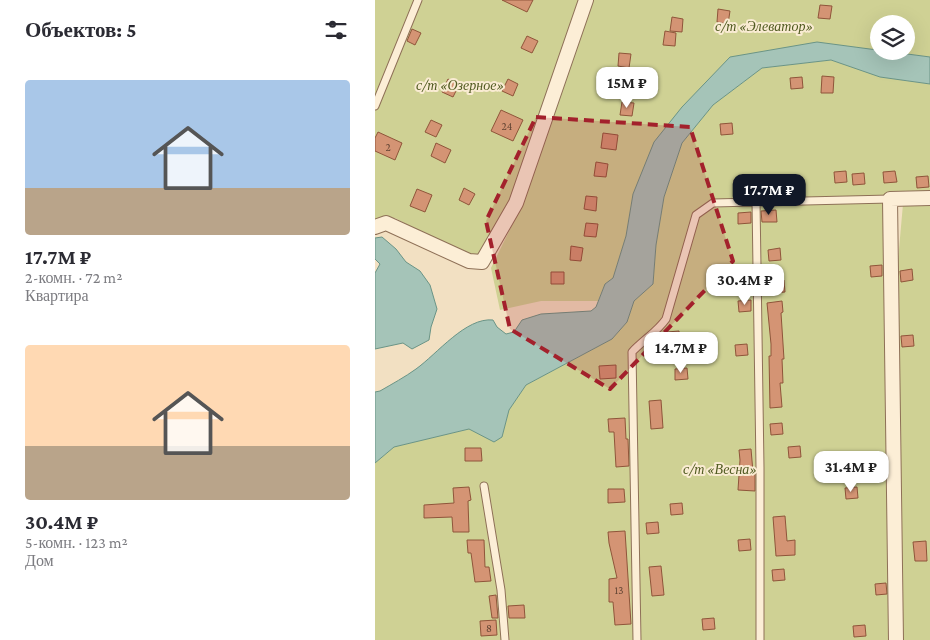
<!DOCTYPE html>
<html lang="ru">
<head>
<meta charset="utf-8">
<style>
	:root { --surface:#fff; --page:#f2f2f3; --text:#2b2b33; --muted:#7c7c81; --accent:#111827 }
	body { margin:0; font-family:"Crimson Pro",serif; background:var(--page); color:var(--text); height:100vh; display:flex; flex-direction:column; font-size:19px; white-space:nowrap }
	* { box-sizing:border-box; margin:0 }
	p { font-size:16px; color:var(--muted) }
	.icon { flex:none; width:28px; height:28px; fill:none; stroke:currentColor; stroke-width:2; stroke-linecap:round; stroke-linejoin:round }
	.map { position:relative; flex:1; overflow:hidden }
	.panel { display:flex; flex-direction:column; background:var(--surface); width:375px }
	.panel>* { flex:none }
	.tools { position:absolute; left:495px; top:15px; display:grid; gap:10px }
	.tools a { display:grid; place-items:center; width:45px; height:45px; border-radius:50%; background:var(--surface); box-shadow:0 5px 20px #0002; font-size:25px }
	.price { position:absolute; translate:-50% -42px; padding:0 11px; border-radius:10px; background:#fff; color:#222; font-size:16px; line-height:32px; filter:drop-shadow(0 1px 2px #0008) }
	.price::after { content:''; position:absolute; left:50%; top:30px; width:15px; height:11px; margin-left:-8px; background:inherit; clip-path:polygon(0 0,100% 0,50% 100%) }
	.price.current { background:var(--accent); color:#fff }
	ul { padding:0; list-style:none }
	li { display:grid; align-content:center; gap:10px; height:265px; padding:0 25px }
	li span { display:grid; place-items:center; height:155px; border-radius:5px; color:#555 }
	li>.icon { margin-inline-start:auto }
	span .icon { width:90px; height:90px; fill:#fffc; stroke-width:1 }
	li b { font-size:21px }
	h2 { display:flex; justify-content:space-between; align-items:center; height:60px; padding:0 25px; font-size:21px }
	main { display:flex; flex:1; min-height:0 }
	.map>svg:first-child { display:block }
</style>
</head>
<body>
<main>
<section class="panel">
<h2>Объектов: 5<svg class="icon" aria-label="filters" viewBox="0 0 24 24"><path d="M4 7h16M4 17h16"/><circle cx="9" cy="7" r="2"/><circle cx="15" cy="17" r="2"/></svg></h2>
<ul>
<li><span style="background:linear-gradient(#a9c7e8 70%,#b9a48a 0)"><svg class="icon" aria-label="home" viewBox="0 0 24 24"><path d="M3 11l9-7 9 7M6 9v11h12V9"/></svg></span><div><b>17.7M ₽</b><p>2-комн. · 72 m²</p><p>Квартира</p></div></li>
<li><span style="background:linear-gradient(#ffd9b3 65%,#b9a48a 0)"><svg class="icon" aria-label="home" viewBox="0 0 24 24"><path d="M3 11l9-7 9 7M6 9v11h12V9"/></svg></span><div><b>30.4M ₽</b><p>5-комн. · 123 m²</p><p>Дом</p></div></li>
</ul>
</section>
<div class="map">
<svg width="555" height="640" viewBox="0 0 555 640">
	<rect width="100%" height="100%" fill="#f2e0c2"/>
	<!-- green -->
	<path fill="#cfd194" d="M0 0H205L137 198 103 256 87 254 20 218 0 222Z
		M216 0H555V57L510 51H531V24H504V50L495 49 355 57 258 194 251 236 238 278 230 284 223 301H166L125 310 116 268 146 207Z
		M456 60 506 77 555 84V193L512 194 517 640H0V463L19 447 94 429 127 437 134 410 151 385 237 339 252 322 259 301 278 284 281 245 289 197 307 143 338 105 387 68Z
		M555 203V640H526L522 272 528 204Z"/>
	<!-- water -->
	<path fill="#a5c4b8" stroke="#6a9486" d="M442 42 555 57V84L505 77 456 60 387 68 338 105 307 143 289 197 281 245 278 284 259 301 252 322 237 339 151 385 134 410 127 437 119 442 94 429 19 447 0 463V392L5 391C17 384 30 377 41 369 62 354 91 317 118 320L122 327 131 334 139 332 147 320 166 314 216 311 221 307 230 284 238 278 251 236 258 194 279 142 307 107 355 57Z
		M7 237 21 249 31 262 45 271 55 285 62 309 56 327 54 340 37 349 28 343 0 349V273L5 264 0 259V238Z"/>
	<!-- building -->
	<path fill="#d49474" stroke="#8f553a" d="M127 0H158L152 12Z
		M445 5 457 6 455 19 443 18Z
		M343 9 355 11 353 24 342 22Z
		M297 17 308 19 307 32 295 31Z
		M37 29 46 33 40 45 32 41Z
		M290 31 301 33 300 46 288 45Z
		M152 36 163 41 157 53 146 48Z
		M244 53 256 54 254 68 243 66Z
		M255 76 266 77 265 91 253 89Z
		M447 76 459 77 458 93H446Z
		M427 77 428 88 416 89 415 78Z
		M73 79 84 85 78 97 67 92Z
		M133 79 143 84 138 96 127 91Z
		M247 102 259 103 257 116 245 115Z
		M126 110 148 120 138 141 116 131Z
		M56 120 67 125 61 137 50 132Z
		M357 123 358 134 346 135 345 124Z
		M3 132 27 143 20 160 0 151V138Z
		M228 133 243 135 241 150 226 148Z
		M61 143 76 150 70 163 56 156Z
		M221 162 233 164 231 177 219 176Z
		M471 171 472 182 460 183 459 172Z
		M520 171 522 182 509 183 508 172Z
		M489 173 490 184 478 185 477 174Z
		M553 176 554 187 542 188 541 177Z
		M371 179 372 190 360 191 359 180Z
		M401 180 402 191 390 193 389 181Z
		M89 188 100 194 94 205 84 200Z
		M42 189 57 195 50 212 35 206Z
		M211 196 222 197 221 211 209 209Z
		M401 210 402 222H387L386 211Z
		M376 212V223L363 224V213Z
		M211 223 223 224 221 237 209 236Z
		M196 246 208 248 206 261 195 260Z
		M405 248 406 260 394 261 393 250Z
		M507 265V276L496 277 495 266Z
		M537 269 538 280 526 282 525 271Z
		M176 272H189V284H176Z
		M409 280 410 292 398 293 397 282Z
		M376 300V311L364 312 363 301Z
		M407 301 408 312 406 313 409 359H407L408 383H405L407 407 395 408 394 356H396V344L392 303Z
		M304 331 305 342 293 343 292 332Z
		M538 335 539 346 527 347 526 336Z
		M372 344 373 355 361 356 360 345Z
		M241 365V378L225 379 224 366Z
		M312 368 313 379 300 380V369Z
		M286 400 288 428 276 429 274 401Z
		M250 418 251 439H253L254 466 241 467 239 432H234L233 419Z
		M407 423 408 434 396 435 395 424Z
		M425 446 426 457 414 458 413 447Z
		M90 448H106L107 461H90Z
		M376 449 378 472 380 473V491L363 490 365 460 364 450Z
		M508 453 509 464 497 465 496 454Z
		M94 487 96 500 93 501 94 532H78L77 517 49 518V505L79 503 78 488Z
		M482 487 483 498 471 499 470 488Z
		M233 489H249L250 502 233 503Z
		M307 503 308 514 296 515 295 504Z
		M410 516 412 541 420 540V555L401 556 398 517Z
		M283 522 284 533 272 534 271 523Z
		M250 531 256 624 240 625 238 602H234V579L242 578 234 543 233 532Z
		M375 539 376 550 364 551 363 540Z
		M92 540H109L110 567H114L116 581 100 582 96 553H93Z
		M551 541 552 561H540L538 542Z
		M286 566 289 595 277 596 274 567Z
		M409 569 410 580 398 581 397 570Z
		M511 583 512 594 501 595 500 584Z
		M121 595 123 618H117L114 596Z
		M149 605 150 618H134L133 606Z
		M339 618 340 629 328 630 327 619Z
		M121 620 122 635 106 636 105 621Z
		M490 625 491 636 479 637 478 626Z"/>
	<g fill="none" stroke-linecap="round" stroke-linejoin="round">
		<defs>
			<path id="lane" d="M0 106 43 0
				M381 201 385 467V640
				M109 486 126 590 130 640
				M262 640 257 352C268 340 282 332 291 319L321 215 338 203 515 199"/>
			<path id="street" d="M0 227 11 223 94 261 107 262 141 203 211 0
				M521 640 515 199 555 198"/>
		</defs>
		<!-- lane casing -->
		<use href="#lane" stroke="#8e7057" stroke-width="9"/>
		<!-- street casing -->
		<use href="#street" stroke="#8e7057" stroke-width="16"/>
		<!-- lane -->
		<use href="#lane" stroke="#fceed6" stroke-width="7"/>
		<!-- street -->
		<use href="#street" stroke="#fceed6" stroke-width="14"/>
	</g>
	<!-- marked area -->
	<path fill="#a3212c" fill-opacity="0.2" stroke="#a3212c" stroke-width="4" stroke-dasharray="10 6" stroke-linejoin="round" d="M161 117 315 127 358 261 235 389 135 329 111 221Z"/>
	<g text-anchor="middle" stroke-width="4" stroke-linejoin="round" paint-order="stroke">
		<!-- number labels -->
		<g font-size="11" fill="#624433">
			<text x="132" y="130">24</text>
			<text x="13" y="151">2</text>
			<text x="244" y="594">13</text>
			<text x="114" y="632">8</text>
		</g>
		<!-- park labels -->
		<g font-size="14" font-style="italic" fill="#515b21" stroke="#f9ebd2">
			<text x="389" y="31">с/т «Элеватор»</text>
			<text x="85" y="90">с/т «Озерное»</text>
			<text x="345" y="474">с/т «Весна»</text>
		</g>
	</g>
</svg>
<div class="tools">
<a><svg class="icon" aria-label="layers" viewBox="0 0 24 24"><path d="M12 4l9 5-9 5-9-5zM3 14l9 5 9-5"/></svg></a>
</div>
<b class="price" style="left:252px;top:109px">15M ₽</b>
<b class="price current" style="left:394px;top:216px">17.7M ₽</b>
<b class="price" style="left:370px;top:306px">30.4M ₽</b>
<b class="price" style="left:306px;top:374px">14.7M ₽</b>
<b class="price" style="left:476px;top:493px">31.4M ₽</b>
</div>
</main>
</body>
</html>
